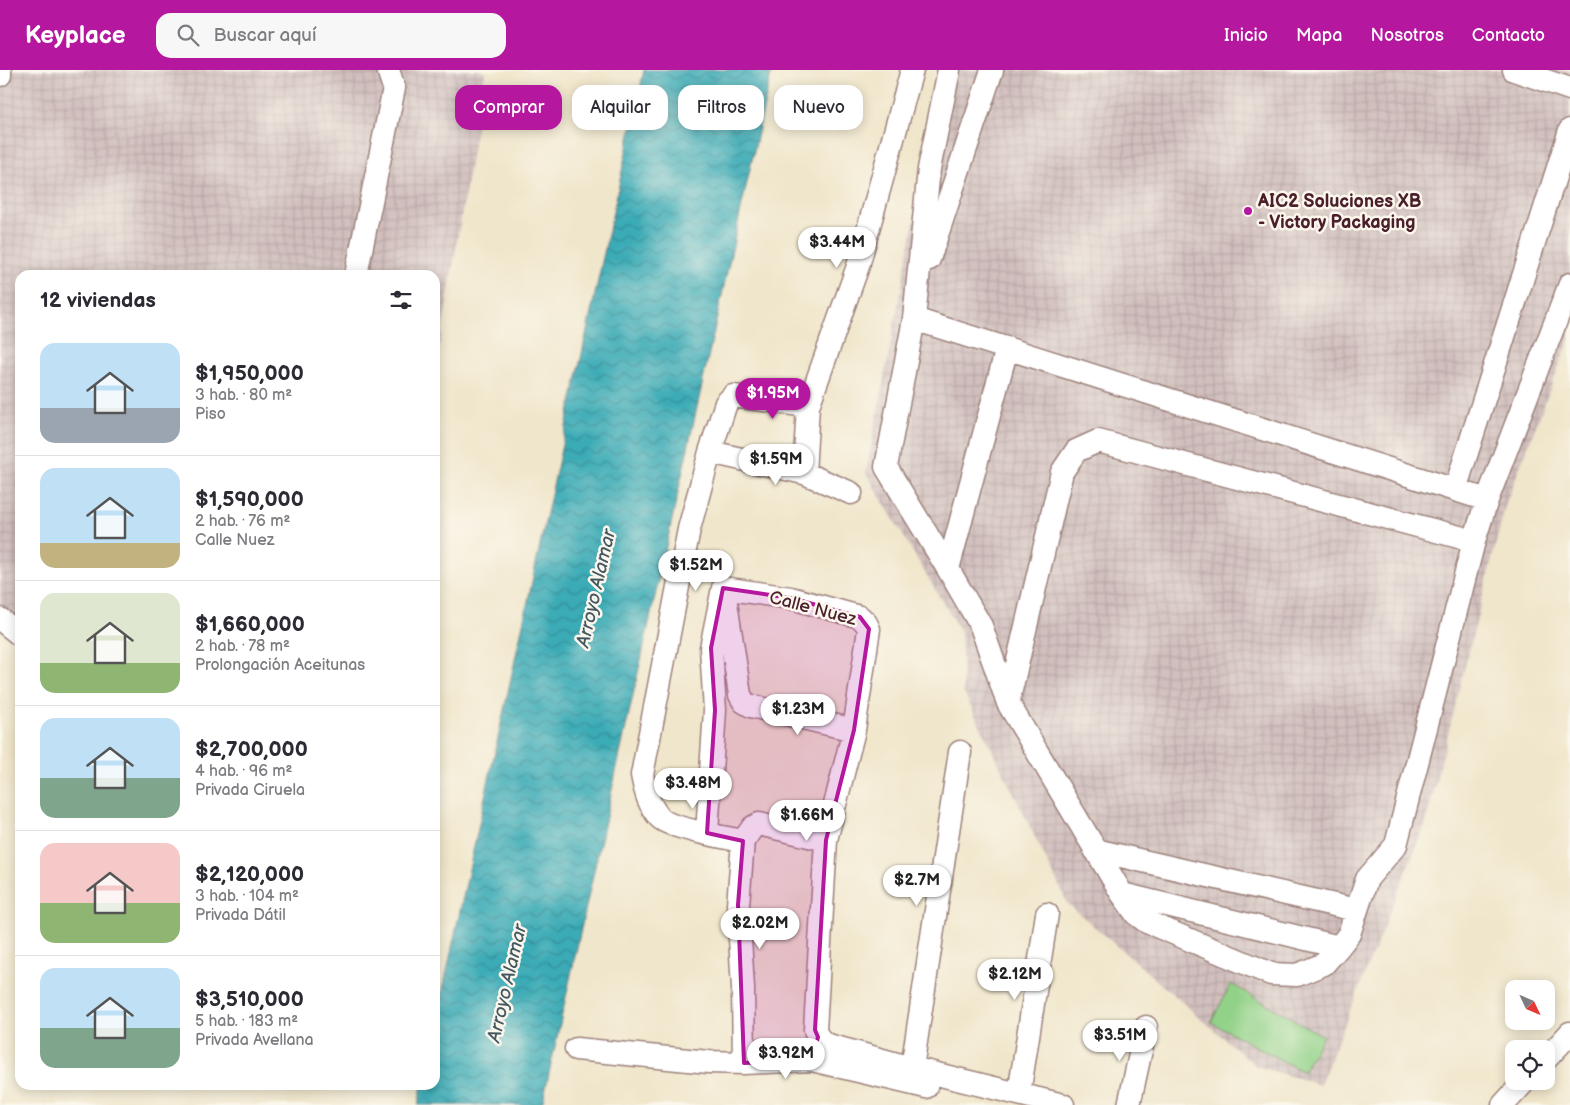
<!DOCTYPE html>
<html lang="es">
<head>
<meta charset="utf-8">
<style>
	:root { --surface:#fff; --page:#f7f7f7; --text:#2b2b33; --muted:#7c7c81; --line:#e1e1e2; --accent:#b5179e }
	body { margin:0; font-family:"Balsamiq Sans",sans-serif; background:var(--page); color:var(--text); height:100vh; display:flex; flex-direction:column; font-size:19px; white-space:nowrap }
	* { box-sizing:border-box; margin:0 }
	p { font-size:16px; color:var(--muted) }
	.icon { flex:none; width:28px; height:28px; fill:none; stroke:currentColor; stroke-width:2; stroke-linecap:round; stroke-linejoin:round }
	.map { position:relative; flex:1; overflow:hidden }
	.drawer { position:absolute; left:15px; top:200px; width:425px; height:820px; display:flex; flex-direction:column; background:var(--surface); border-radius:15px; box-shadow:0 2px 12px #0003 }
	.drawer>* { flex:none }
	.top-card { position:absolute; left:455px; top:15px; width:475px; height:45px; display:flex; gap:10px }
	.needle { width:32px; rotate:134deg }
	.controls { position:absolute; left:1505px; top:910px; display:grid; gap:10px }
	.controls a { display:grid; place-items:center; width:50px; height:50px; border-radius:10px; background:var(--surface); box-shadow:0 2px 12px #0003; font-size:25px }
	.price { position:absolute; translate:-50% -42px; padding:0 11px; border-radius:18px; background:#fff; color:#222; font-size:16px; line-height:32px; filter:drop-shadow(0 1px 2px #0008) }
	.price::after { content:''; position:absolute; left:50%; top:30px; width:15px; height:11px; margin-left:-8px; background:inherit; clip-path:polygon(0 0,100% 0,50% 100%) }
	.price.current { background:var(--accent); color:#fff }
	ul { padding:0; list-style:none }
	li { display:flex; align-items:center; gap:15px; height:125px; padding:0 25px }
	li+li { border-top:1px solid var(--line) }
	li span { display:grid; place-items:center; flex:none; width:140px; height:100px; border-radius:15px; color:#555 }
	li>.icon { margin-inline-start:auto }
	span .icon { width:60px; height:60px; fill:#fffc; stroke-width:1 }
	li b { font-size:21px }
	h2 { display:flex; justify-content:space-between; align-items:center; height:60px; padding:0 25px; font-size:21px }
	.tag { padding:0 18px; border-radius:15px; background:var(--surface); box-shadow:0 2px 12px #0003; font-size:18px; line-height:45px }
	.tag.current { background:var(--accent); color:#fff }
	header { display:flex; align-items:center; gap:30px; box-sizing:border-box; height:70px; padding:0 25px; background:var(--accent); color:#fff }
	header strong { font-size:24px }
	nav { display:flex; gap:28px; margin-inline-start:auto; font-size:18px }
	.search { width:350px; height:45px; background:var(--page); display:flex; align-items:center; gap:12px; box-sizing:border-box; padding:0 18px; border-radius:15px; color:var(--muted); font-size:19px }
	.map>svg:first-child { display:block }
</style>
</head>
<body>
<header>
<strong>Keyplace</strong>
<div class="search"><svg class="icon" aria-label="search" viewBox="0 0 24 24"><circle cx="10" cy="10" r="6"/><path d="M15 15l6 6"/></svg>Buscar aquí</div>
<nav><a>Inicio</a><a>Mapa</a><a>Nosotros</a><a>Contacto</a></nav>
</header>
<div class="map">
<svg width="1570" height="1035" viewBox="0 0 1570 1035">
	<defs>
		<pattern id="industrial-grid" width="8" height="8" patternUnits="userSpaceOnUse" patternTransform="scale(1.25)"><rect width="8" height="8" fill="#d1bfbd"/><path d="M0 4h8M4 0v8" fill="none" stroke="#b5a4a3"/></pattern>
		<pattern id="water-waves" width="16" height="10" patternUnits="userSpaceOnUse" patternTransform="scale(1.25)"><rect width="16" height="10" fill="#3aabb6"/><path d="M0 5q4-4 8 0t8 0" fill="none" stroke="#338b94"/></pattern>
	</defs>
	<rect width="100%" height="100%" fill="#fbf7ec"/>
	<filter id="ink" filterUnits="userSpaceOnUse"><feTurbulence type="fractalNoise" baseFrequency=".02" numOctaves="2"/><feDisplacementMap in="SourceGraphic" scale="10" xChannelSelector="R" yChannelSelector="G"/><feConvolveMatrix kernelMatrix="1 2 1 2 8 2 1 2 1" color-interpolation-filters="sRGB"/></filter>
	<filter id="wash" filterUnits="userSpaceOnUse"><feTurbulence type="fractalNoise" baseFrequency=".0096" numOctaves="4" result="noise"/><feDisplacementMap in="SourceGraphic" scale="20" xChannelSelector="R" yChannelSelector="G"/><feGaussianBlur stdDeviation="1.12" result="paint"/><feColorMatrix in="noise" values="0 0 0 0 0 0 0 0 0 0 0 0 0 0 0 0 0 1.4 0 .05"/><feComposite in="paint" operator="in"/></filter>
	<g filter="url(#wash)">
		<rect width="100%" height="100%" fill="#f0e6cb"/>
		<!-- industrial -->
		<path fill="url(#industrial-grid)" d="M0 0H479L485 2 435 305V205H20V569L0 555Z
			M943 0H1570V267L1506 433 1426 752 1320 1015 1256 996 1068 834 963 621 961 563 866 403Z"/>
		<!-- pitch -->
		<path fill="#92d288" stroke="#6e785a" d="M1231 914 1323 966 1303 1002 1211 952Z"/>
		<!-- water -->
		<path fill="url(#water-waves)" stroke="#426570" d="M644 0H772L542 1035H418L422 1015H435V955Z"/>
	</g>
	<g filter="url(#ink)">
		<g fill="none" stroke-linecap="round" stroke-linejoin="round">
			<defs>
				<path id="minor" d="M949 0 929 99 914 249 1487 430
					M1514 0 1570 19
					M0 5V0
					M929 189 992 0
					M356 205 394 18 388 0
					M914 249 886 397 948 499 981 556 1008 633 1122 824 1136 844 1147 852 1271 904 1297 905 1324 894 1339 877 1349 864 1367 809 1396 775 1474 471 1487 430 1570 214
					M710 382 804 403 851 423
					M804 403 808 336 858 196 912 0
					M1455 420 1570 60
					M948 499 1007 278
					M723 518 791 528 860 547 866 553 869 559 854 660 826 770 815 960 818 967 825 974 912 998 1063 1035
					M726 533 740 625 744 632 751 636 854 660
					M0 549 20 565
					M1008 633 1062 402 1076 381 1098 371 1474 471
					M707 763 715 640 711 578 723 518
					M743 771C728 768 669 758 660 748 649 736 645 721 642 705L689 459 710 382 726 333 733 326 808 336
					M1095 780 1356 840
					M1122 824 1339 877
					M576 979 709 992 744 993 812 990 926 1017
					M1546 989 1570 963
					M744 993 743 918 738 835 743 771 753 757 759 754 826 770
					M912 998 960 682
					M1019 1024 1047 844
					M1129 1035 1146 957
					M1503 1035 1525 1011"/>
			</defs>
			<!-- minor casing -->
			<use href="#minor" stroke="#9d827b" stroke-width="25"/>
			<!-- minor -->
			<use href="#minor" stroke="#fff" stroke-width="22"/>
		</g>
	</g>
	<!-- marked area -->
	<path fill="#b5179e" fill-opacity="0.2" stroke="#b5179e" stroke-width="4" stroke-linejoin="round" d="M723 518 791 528 860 547 869 559 854 660 826 770 815 960 818 967 812 990 744 993 738 835 743 771 707 763 715 640 711 578Z"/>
	<!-- markers -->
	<circle fill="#b5179e" stroke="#fbf7ec" stroke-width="2" cx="1248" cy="141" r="5"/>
	<g text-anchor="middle" stroke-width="5" stroke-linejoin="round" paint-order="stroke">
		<!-- poi labels -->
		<g font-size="18" font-weight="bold" fill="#4a1f2b" stroke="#fbf7ec" text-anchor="start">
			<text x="1258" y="137">AIC2 Soluciones XB<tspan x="1258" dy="21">- Victory Packaging</tspan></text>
		</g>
		<!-- street labels -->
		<g font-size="18" fill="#4a1f2b" stroke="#fbf7ec">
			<text transform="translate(813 538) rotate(15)" y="6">Calle Nuez</text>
		</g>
		<!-- water labels -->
		<g font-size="19" font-style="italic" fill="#445763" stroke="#fbf7ec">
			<text transform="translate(595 518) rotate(-77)" y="7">Arroyo Alamar</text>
			<text transform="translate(506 913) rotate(-77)" y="7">Arroyo Alamar</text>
		</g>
	</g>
</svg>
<div class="controls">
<a><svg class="needle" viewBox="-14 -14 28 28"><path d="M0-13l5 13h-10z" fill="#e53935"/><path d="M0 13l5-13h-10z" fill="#7c7c81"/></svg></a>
<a><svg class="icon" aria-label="locate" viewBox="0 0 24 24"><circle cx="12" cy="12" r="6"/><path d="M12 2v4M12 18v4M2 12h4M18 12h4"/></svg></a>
</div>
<b class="price" style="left:837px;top:199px">$3.44M</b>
<b class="price current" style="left:773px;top:350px">$1.95M</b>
<b class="price" style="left:776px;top:416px">$1.59M</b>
<b class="price" style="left:696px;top:522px">$1.52M</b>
<b class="price" style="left:798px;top:666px">$1.23M</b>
<b class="price" style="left:693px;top:740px">$3.48M</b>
<b class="price" style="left:807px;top:772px">$1.66M</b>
<b class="price" style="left:917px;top:837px">$2.7M</b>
<b class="price" style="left:760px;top:880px">$2.02M</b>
<b class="price" style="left:1015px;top:931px">$2.12M</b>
<b class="price" style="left:1120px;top:992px">$3.51M</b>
<b class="price" style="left:786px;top:1010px">$3.92M</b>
<div class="top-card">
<a class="tag current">Comprar</a>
<a class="tag">Alquilar</a>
<a class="tag">Filtros</a>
<a class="tag">Nuevo</a>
</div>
<section class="drawer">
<h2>12 viviendas<svg class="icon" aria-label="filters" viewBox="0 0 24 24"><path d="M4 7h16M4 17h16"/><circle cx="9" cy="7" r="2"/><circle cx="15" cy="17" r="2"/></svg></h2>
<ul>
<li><span style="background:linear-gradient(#bfe0f5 65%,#9aa5b1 0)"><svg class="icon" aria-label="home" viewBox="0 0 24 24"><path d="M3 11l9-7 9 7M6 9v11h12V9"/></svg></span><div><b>$1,950,000</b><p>3 hab. · 80 m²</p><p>Piso</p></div></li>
<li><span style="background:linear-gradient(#bfe0f5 75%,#c2b280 0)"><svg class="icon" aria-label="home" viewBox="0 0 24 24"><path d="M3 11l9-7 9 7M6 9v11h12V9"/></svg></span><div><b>$1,590,000</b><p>2 hab. · 76 m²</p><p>Calle Nuez</p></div></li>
<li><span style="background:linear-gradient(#dfe7d0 70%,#8fb573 0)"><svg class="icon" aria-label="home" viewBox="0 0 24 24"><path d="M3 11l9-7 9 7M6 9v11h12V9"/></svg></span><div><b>$1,660,000</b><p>2 hab. · 78 m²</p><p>Prolongación Aceitunas</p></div></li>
<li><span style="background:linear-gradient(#bfe0f5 60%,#7fa58c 0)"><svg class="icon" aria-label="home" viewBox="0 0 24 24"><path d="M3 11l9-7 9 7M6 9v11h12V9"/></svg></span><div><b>$2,700,000</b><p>4 hab. · 96 m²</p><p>Privada Ciruela</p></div></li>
<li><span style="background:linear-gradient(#f6c9c9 60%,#8fb573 0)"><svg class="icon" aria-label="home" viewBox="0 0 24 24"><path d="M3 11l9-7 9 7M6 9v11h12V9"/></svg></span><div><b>$2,120,000</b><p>3 hab. · 104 m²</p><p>Privada Dátil</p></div></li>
<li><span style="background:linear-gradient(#bfe0f5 60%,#7fa58c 0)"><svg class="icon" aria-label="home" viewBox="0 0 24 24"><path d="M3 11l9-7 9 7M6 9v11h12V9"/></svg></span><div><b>$3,510,000</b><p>5 hab. · 183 m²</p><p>Privada Avellana</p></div></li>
</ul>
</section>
</div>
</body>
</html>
